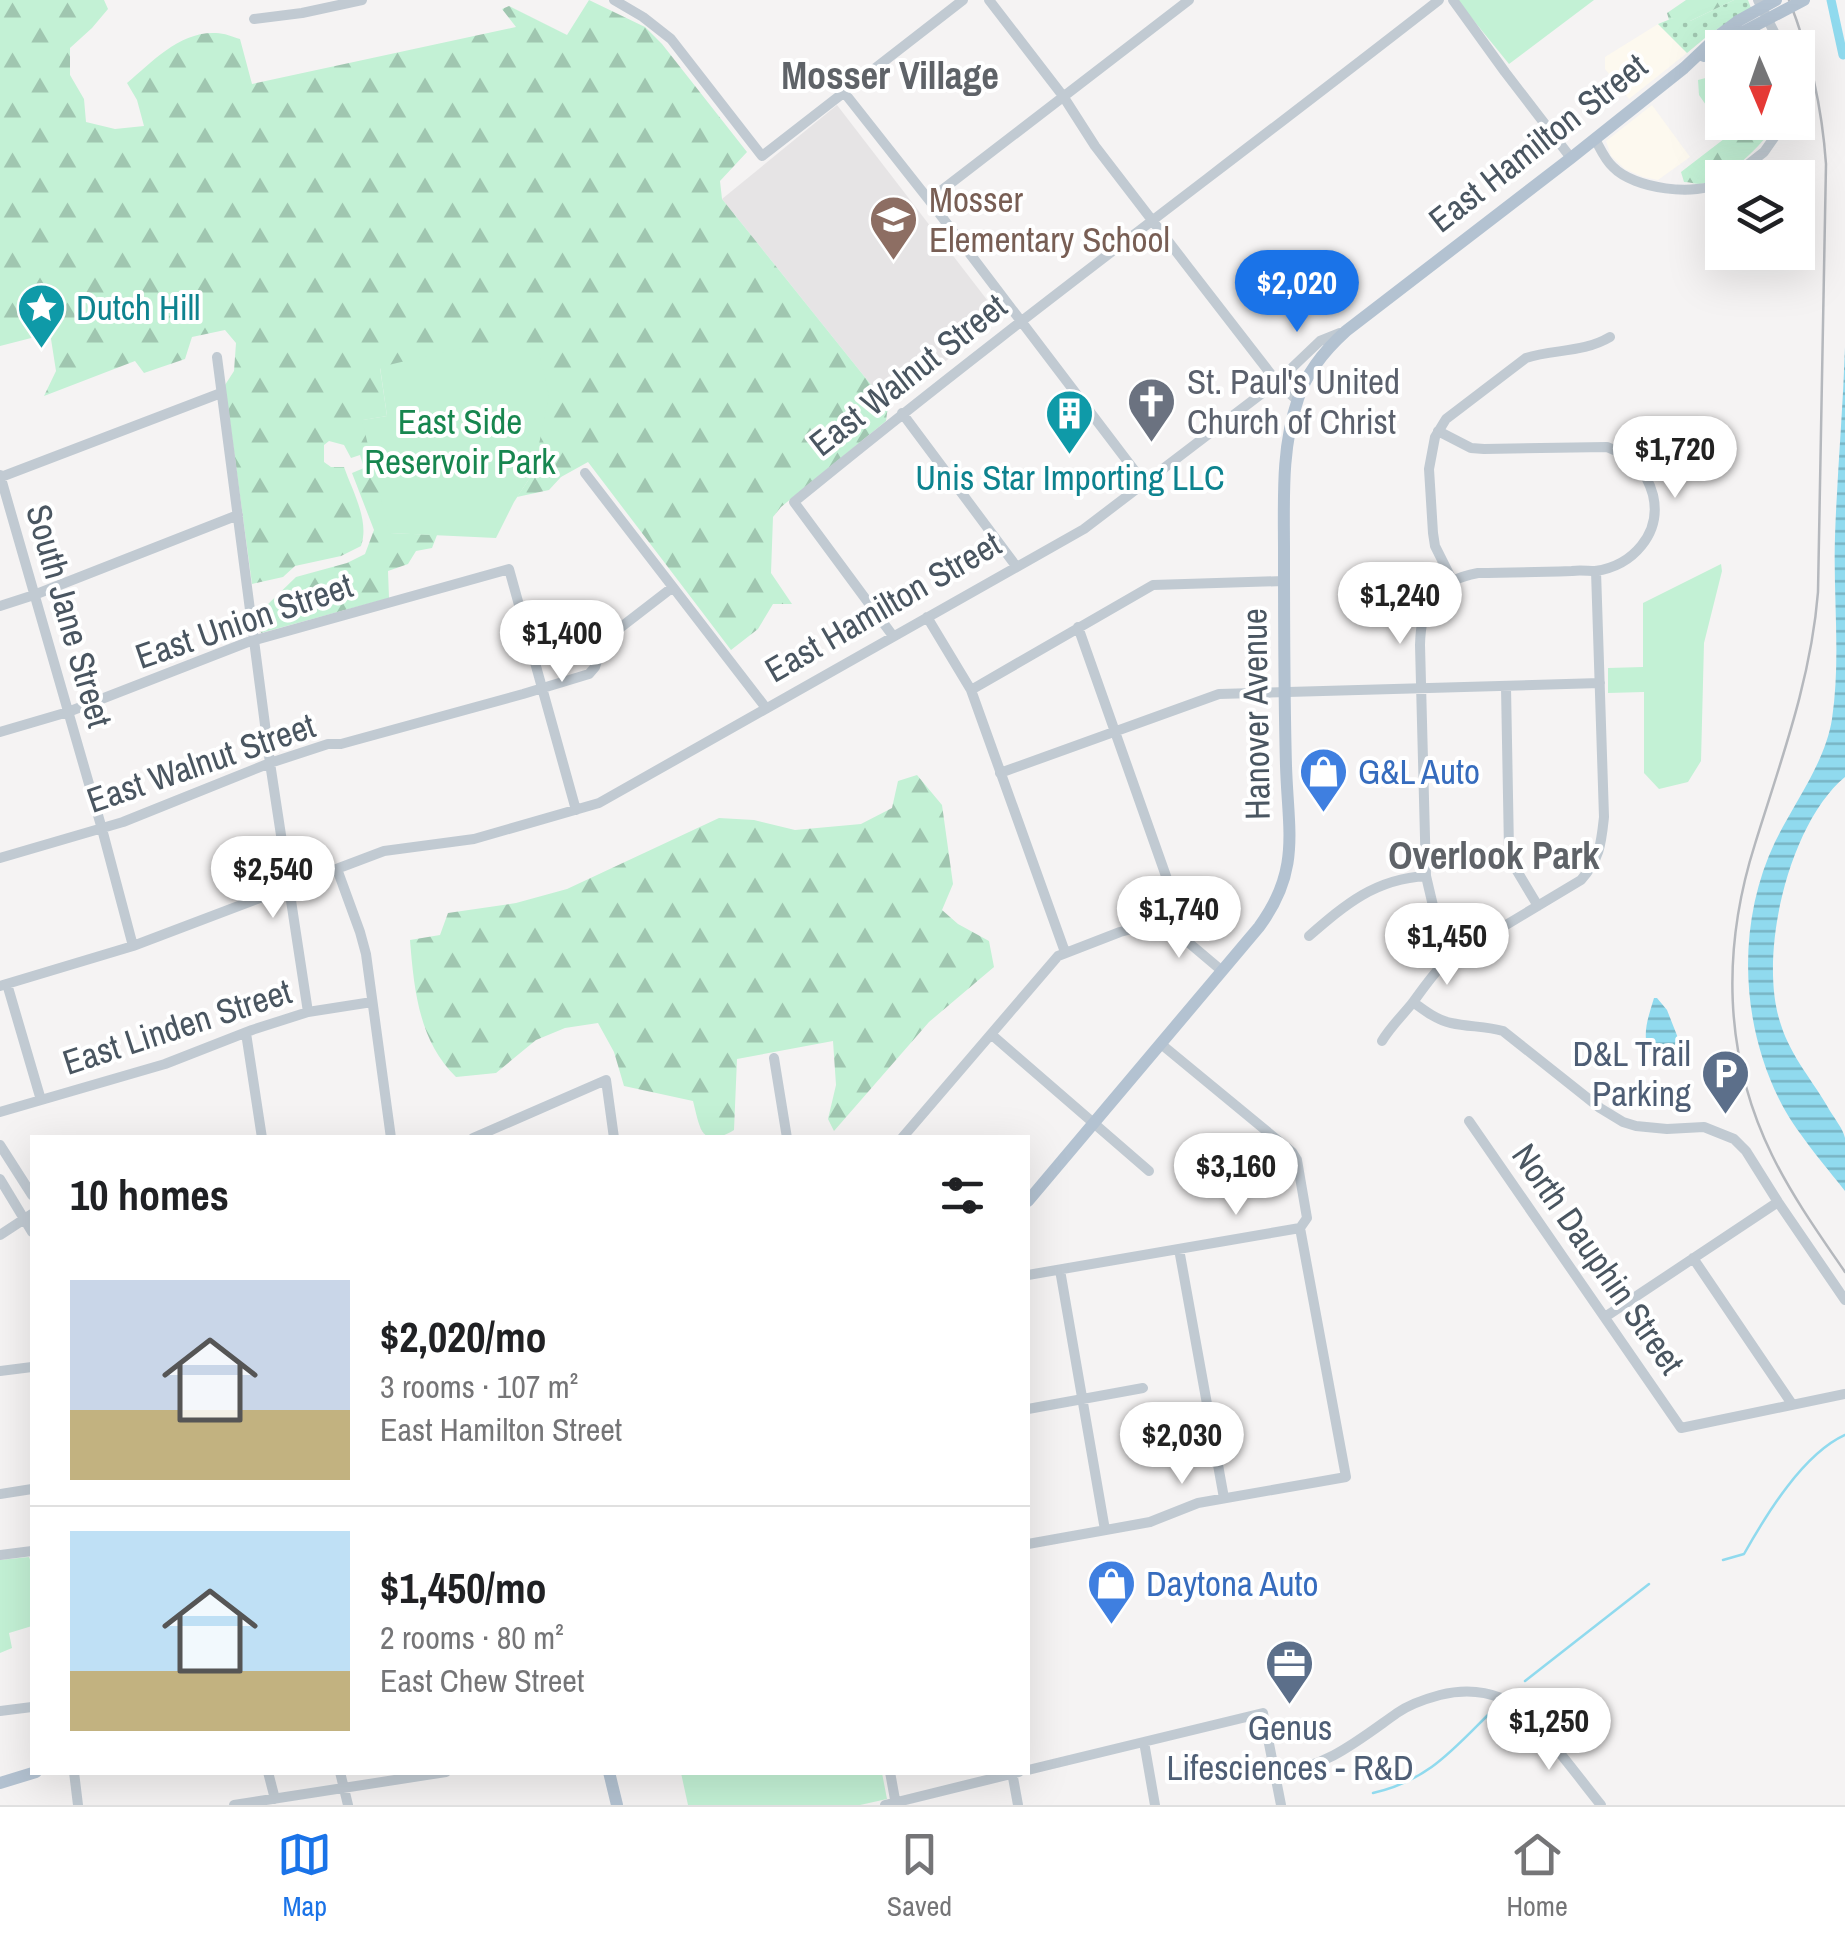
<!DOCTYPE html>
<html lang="en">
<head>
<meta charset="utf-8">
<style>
	:root { --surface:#fff; --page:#f2f2f2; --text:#202124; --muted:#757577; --line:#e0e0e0; --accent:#1a73e8 }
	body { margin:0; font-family:"Archivo Narrow",sans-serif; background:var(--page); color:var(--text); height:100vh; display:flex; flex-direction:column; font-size:38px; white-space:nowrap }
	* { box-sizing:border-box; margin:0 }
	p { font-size:32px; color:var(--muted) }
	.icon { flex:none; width:55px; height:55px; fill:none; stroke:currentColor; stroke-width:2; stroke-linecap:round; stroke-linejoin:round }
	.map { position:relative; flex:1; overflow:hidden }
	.drawer { position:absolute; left:30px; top:1135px; width:1000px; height:640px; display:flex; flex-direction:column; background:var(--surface); border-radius:0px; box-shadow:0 10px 40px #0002 }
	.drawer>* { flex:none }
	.needle { width:65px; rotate:178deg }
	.buttons { position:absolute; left:1705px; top:30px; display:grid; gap:20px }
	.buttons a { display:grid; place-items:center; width:110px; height:110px; border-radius:0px; background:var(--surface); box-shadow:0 10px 40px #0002; font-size:50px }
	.price { position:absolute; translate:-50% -85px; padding:0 22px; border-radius:35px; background:#fff; color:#222; font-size:32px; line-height:65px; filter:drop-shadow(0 2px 5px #0008) }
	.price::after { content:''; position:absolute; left:50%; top:60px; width:30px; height:22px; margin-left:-15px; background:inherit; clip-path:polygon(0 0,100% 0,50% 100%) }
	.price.on { background:var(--accent); color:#fff }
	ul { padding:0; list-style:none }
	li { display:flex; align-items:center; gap:30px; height:250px; padding:0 40px }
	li+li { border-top:2px solid var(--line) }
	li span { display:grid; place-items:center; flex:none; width:280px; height:200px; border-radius:0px; color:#555 }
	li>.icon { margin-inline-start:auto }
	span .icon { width:120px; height:120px; fill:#fffc; stroke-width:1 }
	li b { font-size:42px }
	h2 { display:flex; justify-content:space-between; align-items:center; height:120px; padding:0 40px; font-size:42px }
	.menu { display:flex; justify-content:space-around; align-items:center; height:140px; border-top:2px solid var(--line); background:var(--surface); font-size:28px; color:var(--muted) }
	.menu a { display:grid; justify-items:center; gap:5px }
	.menu .on { color:var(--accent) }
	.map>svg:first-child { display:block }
</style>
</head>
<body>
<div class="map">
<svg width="1845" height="1805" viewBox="0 0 1845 1805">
	<defs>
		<pattern id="grass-dots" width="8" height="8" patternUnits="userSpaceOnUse" patternTransform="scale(2.5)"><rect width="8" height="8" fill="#c3f1d5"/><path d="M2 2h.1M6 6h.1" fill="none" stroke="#a0c6b0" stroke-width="1.8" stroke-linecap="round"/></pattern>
		<pattern id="forest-firs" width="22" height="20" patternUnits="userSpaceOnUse" patternTransform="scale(2.5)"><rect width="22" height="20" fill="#c3f1d5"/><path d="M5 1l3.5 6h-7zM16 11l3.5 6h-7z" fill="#a0c6b0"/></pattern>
		<pattern id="water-rules" width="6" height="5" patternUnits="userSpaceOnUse" patternTransform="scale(2.5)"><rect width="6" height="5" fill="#90daee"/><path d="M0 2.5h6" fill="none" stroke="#78b4c4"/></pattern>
	</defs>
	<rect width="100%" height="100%" fill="#f5f3f3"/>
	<!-- commercial -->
	<path fill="#fdf9ef" d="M1658 24 1687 53 1629 99 1605 69V57Z
		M1652 105 1690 157 1658 180 1643 177 1625 169 1611 156 1606 141Z"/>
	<!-- education -->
	<path fill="#e6e4e5" d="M837 105 1001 318 888 406 722 199Z"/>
	<!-- grass -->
	<path fill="url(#grass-dots)" d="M1734 0H1748L1751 8 1711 33 1687 53 1658 24 1673 18 1690 21Z"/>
	<!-- forest -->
	<path fill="url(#forest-firs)" d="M0 0H104L108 9 92 28 70 48V75L84 99 86 122 115 129 144 126 137 100 127 83C152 62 180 31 216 33 224 33 233 37 240 39L252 84 516 27 502 9 509 6 567 35 589 0 645 27 662 44 747 152 720 181 722 199 888 406 886 421 781 507 773 517 771 573 792 604H773L758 629 731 650 588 462 561 477 549 490 517 497 533 473 380 368 387 416 363 420 390 533 437 535 432 548 416 551 408 564 388 571 389 598 261 633 258 618 263 609 296 577 347 563 365 554 374 530 352 473 364 468 360 455 351 458 344 445 329 441 324 445V462L331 467H344C352 490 370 521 361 546L341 556 295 566 283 577 252 584 225 385 234 371 236 343 225 330 192 337 185 359 144 373 135 361 44 396 56 371 51 339 39 336 0 346Z
		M1686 0H1734L1690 21 1679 24 1673 18 1669 20 1667 13Z
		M1722 68V106L1708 108 1699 95 1698 80 1713 76Z
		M1723 123H1776C1765 143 1724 183 1700 184 1695 184 1689 182 1684 182L1681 172 1733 132Z
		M917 775 942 805 953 884 942 910 958 924 989 941 994 967 929 1022 834 1131 828 1119 836 1085 833 1041 737 1059 734 1130C701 1150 700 1128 693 1101L624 1086 614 1052 598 1023 565 1028 536 1040 496 1073 456 1077C419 1041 414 990 410 940L440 935 448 913 516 903 567 889 719 818 754 820 795 830 861 824 892 808 898 781Z"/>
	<!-- park -->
	<path fill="#c3f1d5" d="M1457 0H1594L1509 64Z
		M482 343H537L549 396 533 473 514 502 496 538 389 533 362 420 387 416 380 367Z
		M1721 564 1722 571 1704 643 1701 761 1688 782 1659 789 1644 773V692L1608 693V668L1643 667V603Z
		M29 1557 32 1565V1626L9 1633 12 1648 0 1653V1560Z
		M681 1773H882L887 1799 860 1805H688Z"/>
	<!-- water -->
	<path fill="url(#water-rules)" d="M1845 347V777C1789 823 1757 956 1781 1025 1791 1057 1814 1082 1830 1111 1835 1119 1843 1129 1845 1138 1845 1152 1845 1176 1845 1191 1824 1164 1794 1130 1779 1099 1740 1020 1737 922 1775 842 1794 803 1825 763 1832 719 1841 659 1833 597 1835 537 1837 474 1843 411 1845 347Z
		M1654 998H1657L1667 1010 1678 1038 1672 1051 1652 1057C1640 1038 1648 1018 1654 998Z"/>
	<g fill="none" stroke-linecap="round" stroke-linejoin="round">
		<!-- stream -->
		<path stroke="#90daee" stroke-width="2.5" d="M1723 1560 1744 1554C1766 1515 1803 1454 1845 1435
			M1525 1681 1649 1584
			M1373 1793C1430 1780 1454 1748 1494 1709"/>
		<!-- canal -->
		<path stroke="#90daee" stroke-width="9" d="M1831 0 1843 55"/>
		<!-- minor -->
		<path stroke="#c1cad2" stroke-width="10" d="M614 0 643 17 671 39 762 156 963 0
			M989 0 1063 96 1095 146 1188 267 1277 382 1297 400
			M1453 0 1505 72 1571 158
			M1758 0 1782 48
			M254 19 302 13 362 0
			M843 91 929 200 1144 483
			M1595 139C1600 148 1605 160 1613 167 1634 189 1696 197 1722 182
			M1731 178 1764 152 1785 122
			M929 200 1189 0
			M217 357 270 763 308 1012
			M902 413 1016 566
			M1438 431 1471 448 1484 449 1607 447C1631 456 1646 469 1653 495 1662 533 1633 566 1595 571 1588 571 1579 570 1572 571 1541 572 1510 573 1478 573 1435 581 1421 602 1420 645L1426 876 1434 910 1459 953
			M585 473 766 708
			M0 475 102 829 133 946
			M1 477 221 393
			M1452 580 1435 546 1433 533 1429 469 1435 437 1446 419 1526 358C1554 349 1583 353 1610 337
			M0 606 34 595 238 515
			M927 617 971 690 1065 952
			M893 636 794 502C1005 329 1224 168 1439 0
			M1506 687 1509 850 1517 871 1538 906
			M971 690 1153 585 1284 581
			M0 732 68 712 248 642 509 569 576 810
			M1000 773 1219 694 1600 683
			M0 858 123 822 270 763 328 744H341L523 694 589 674 595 667 603 641 673 587
			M337 869 360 932 366 954 391 1138
			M1163 921 1221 970
			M1309 936C1346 904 1375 879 1426 876
			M7 984 41 1100
			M0 986 133 946 384 851 474 839 599 803 1084 529 1277 382 1320 341 1340 333
			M1413 1002C1425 1011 1437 1020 1451 1023 1469 1027 1486 1026 1503 1031L1600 1108 1623 1122 1636 1126 1667 1129 1704 1127 1734 1139 1746 1151 1778 1202 1845 1300
			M246 1033 262 1138
			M992 1035 1149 1171
			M1382 1041C1391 1026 1403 1015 1414 1001 1424 987 1433 974 1446 961L1581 880C1600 858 1601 845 1604 817L1596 571
			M774 1058 787 1138
			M0 1112 165 1064 252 1030 308 1012 372 1002
			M1469 1121 1681 1428 1845 1394
			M473 1138 606 1080 614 1138
			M902 1138 1058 956 1120 932 1163 921 1178 910 1078 627
			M0 1145 32 1195
			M0 1179 32 1232
			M0 1235 32 1214
			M1179 1249 1224 1498
			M1693 1258 1792 1404
			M1060 1270 1105 1530
			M1028 1275 1300 1228
			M1605 1317 1778 1202
			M0 1371 32 1367
			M1028 1409 1143 1388
			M0 1494 32 1489
			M1028 1544 1150 1522 1198 1503 1346 1477 1300 1228 1307 1218 1297 1160 1292 1152 1161 1044
			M0 1555 32 1551
			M0 1711 32 1707
			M1144 1742 1155 1805
			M1028 1770 1263 1713 1281 1805
			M74 1772 78 1805
			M268 1772 275 1799
			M340 1772 348 1805
			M890 1772 896 1805
			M1012 1772 1018 1805
			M1275 1774C1327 1767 1356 1742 1397 1713 1410 1704 1425 1699 1440 1695 1460 1690 1481 1690 1501 1698 1535 1714 1576 1775 1601 1805
			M234 1805 446 1772
			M885 1805 1019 1772"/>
		<!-- major -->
		<path stroke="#b3c2d1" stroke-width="12" d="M1704 56 1743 32
			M1028 1201 1259 927C1301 870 1288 831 1286 766 1284 694 1284 622 1284 551 1284 500 1281 448 1298 399 1307 371 1325 350 1346 331L1571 158 1684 68 1718 36 1738 21
			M609 1772 617 1805
			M0 1783 36 1772"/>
		<!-- rail -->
		<path stroke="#b5b8bd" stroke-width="2.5" d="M1789 0C1810 53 1822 107 1826 164L1818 592C1811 680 1781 760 1755 844 1722 948 1723 1055 1772 1155 1792 1196 1819 1234 1845 1272"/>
		<!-- major-bridge -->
		<path stroke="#b3c2d1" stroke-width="12" d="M1738 21 1776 0
			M1743 32 1804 0"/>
	</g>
	<!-- icons -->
	<defs>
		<symbol id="school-pin" viewBox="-11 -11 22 30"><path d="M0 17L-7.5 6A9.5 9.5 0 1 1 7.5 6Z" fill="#8d6e63" stroke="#fff"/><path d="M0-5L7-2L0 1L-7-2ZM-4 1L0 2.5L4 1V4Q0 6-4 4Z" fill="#fff"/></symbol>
		<symbol id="sight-pin" viewBox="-11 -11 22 30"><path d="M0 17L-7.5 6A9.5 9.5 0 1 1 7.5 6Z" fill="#0f9aa8" stroke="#fff"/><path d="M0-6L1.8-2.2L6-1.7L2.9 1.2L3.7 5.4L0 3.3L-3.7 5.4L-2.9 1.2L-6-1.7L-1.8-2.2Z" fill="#fff"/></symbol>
		<symbol id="church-pin" viewBox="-11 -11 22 30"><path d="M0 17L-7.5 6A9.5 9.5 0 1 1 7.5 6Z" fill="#6b7280" stroke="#fff"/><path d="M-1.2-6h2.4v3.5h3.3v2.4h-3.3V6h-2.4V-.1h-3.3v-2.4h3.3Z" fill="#fff"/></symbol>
		<symbol id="building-pin" viewBox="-11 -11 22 30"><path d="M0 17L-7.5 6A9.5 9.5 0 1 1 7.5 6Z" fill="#0f9aa8" stroke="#fff"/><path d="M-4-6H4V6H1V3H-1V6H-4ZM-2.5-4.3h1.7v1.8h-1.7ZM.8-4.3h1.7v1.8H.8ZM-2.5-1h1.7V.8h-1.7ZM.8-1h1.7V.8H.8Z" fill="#fff"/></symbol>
		<symbol id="shop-pin" viewBox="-11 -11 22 30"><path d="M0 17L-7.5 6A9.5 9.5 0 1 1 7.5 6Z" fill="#3f7fe0" stroke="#fff"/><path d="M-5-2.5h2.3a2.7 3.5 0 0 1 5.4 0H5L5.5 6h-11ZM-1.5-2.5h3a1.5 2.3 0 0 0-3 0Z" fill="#fff"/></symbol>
		<symbol id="parking-pin" viewBox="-11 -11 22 30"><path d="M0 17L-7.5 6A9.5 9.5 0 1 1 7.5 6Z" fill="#5c6f8a" stroke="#fff"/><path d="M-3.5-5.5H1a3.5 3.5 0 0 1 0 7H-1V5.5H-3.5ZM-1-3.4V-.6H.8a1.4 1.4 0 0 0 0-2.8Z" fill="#fff"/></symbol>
		<symbol id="office-pin" viewBox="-11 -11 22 30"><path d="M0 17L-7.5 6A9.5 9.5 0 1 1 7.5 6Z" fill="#5c6f8a" stroke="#fff"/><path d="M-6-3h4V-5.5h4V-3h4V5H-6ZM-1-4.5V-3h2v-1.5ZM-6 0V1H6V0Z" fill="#fff"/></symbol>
	</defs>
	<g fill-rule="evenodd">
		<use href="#school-pin" x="866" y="192" width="55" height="75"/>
		<use href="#sight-pin" x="14" y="280" width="55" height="75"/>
		<use href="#church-pin" x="1124" y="374" width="55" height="75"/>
		<use href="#building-pin" x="1042" y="386" width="55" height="75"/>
		<use href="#shop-pin" x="1296" y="744" width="55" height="75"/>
		<use href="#parking-pin" x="1698" y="1046" width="55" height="75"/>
		<use href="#shop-pin" x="1084" y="1556" width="55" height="75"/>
		<use href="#office-pin" x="1262" y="1636" width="55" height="75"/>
	</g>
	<g text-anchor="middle" stroke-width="8" stroke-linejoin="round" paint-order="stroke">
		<!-- street labels -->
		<g font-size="35" fill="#4a5661" stroke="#fff">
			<text transform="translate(1538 143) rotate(-38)" y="12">East Hamilton Street</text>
			<text transform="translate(908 375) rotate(-38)" y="12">East Walnut Street</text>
			<text transform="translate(883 607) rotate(-30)" y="12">East Hamilton Street</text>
			<text transform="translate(69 616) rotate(74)" y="12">South Jane Street</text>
			<text transform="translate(244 621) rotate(-19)" y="12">East Union Street</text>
			<text transform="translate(1256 714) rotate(-91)" y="12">Hanover Avenue</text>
			<text transform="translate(201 763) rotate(-19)" y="12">East Walnut Street</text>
			<text transform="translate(177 1027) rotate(-18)" y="12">East Linden Street</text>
			<text transform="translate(1598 1259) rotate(55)" y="12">North Dauphin Street</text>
		</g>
		<!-- education labels -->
		<g font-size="35" fill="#785e54" stroke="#fff" text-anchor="start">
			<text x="929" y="212">Mosser<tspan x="929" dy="40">Elementary School</tspan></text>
		</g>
		<!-- culture labels -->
		<g font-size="35" fill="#0d838f" stroke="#fff" text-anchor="start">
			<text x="76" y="320">Dutch Hill</text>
			<text x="1070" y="490" text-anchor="middle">Unis Star Importing LLC</text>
		</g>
		<!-- worship labels -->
		<g font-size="35" fill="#5b616d" stroke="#fff" text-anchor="start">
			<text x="1187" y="394">St. Paul's United<tspan x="1187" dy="40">Church of Christ</tspan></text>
		</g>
		<!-- park labels -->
		<g font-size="35" fill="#17864f" stroke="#fff">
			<text x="460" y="434">East Side<tspan x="460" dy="40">Reservoir Park</tspan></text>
		</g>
		<!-- shop labels -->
		<g font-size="35" fill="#366cbe" stroke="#fff" text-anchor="start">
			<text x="1358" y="784">G&amp;L Auto</text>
			<text x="1146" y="1596">Daytona Auto</text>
		</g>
		<!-- service labels -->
		<g font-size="35" fill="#4e5e75" stroke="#fff" text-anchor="end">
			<text x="1691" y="1066">D&amp;L Trail<tspan x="1691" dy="40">Parking</tspan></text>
			<text x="1290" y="1740" text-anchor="middle">Genus<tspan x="1290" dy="40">Lifesciences - R&amp;D</tspan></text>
		</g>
		<!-- neighbourhood labels -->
		<g font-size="38" font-weight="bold" fill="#5f6368" stroke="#fff">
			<text x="890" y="89">Mosser Village</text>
			<text x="1494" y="869">Overlook Park</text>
		</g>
	</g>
</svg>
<div class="buttons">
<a><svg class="needle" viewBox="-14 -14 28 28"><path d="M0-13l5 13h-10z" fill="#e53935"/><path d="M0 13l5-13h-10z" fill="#757577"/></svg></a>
<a><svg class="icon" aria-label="layers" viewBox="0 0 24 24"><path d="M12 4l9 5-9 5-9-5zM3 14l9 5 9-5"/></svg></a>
</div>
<b class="price on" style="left:1297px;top:335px">$2,020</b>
<b class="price" style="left:1675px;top:501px">$1,720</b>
<b class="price" style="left:1400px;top:647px">$1,240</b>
<b class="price" style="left:562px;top:685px">$1,400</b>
<b class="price" style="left:273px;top:921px">$2,540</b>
<b class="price" style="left:1179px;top:961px">$1,740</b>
<b class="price" style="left:1447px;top:988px">$1,450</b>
<b class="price" style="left:1236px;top:1218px">$3,160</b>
<b class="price" style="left:1182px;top:1487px">$2,030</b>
<b class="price" style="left:1549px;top:1773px">$1,250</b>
<section class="drawer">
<h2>10 homes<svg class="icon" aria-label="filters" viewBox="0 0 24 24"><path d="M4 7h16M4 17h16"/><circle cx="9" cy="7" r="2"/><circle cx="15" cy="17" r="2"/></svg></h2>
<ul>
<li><span style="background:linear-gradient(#c9d6e8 65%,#c2b280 0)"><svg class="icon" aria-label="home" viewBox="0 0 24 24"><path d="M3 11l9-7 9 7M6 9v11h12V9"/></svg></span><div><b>$2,020/mo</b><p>3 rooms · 107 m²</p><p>East Hamilton Street</p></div></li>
<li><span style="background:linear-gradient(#bfe0f5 70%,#c2b280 0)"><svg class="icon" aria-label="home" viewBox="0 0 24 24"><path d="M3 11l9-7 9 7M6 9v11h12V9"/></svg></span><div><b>$1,450/mo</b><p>2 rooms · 80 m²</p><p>East Chew Street</p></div></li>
</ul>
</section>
</div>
<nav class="menu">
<a class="on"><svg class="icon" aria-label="map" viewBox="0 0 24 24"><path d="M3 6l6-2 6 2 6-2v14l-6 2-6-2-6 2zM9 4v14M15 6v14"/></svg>Map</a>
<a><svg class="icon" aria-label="saved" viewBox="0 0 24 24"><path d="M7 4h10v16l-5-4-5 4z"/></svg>Saved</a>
<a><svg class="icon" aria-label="home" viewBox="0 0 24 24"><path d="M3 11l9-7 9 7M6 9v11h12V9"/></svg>Home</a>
</nav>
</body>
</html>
